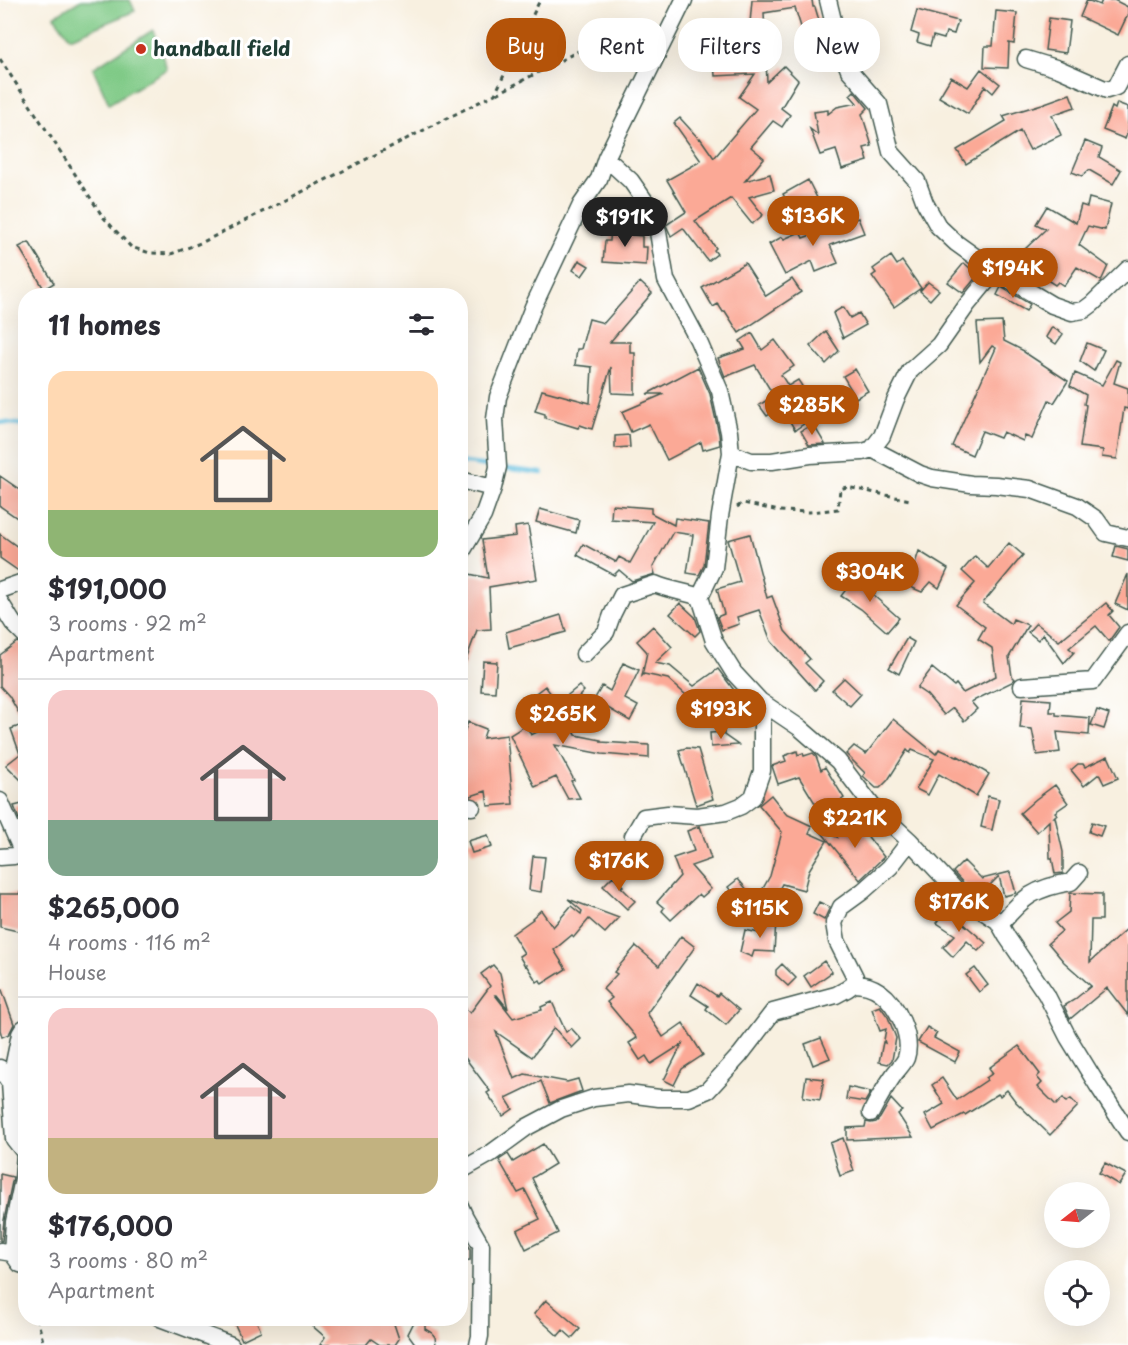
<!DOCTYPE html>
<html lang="en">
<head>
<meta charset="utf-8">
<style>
	:root { --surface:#fff; --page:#f2f2f3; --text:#2b2b33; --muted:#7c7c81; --line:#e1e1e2; --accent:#b45309 }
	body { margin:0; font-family:"Playpen Sans",sans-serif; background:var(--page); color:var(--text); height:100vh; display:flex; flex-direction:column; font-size:22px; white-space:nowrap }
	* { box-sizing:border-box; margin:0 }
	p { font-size:20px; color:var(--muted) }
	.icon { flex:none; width:33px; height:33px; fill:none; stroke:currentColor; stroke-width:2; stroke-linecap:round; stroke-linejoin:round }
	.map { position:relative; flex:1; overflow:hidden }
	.drawer { position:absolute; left:18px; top:288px; width:450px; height:1038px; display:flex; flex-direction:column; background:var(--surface); border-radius:24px; box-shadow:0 6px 24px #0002 }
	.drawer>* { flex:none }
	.guide { position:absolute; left:486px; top:18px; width:552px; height:54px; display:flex; gap:12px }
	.needle { width:39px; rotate:253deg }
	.tools { position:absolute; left:1044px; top:1182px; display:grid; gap:12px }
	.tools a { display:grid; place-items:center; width:66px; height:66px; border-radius:50%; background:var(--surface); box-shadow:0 6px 24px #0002; font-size:30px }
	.price { position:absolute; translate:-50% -51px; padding:0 14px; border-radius:21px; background:var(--accent); color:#fff; font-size:20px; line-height:39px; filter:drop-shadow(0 2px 3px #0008) }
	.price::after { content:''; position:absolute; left:50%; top:36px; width:18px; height:14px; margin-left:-9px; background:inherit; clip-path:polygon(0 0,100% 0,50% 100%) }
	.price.selected { background:#222; color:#fff }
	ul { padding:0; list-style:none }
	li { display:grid; align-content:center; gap:12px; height:318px; padding:0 30px }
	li+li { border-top:2px solid var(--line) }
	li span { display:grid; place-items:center; height:186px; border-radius:18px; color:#555 }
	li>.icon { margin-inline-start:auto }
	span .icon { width:108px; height:108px; fill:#fffc; stroke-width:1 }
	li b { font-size:26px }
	h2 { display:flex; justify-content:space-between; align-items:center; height:72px; padding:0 30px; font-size:26px }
	.tag { padding:0 21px; border-radius:24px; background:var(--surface); box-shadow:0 6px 24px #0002; font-size:21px; line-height:54px }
	.tag.selected { background:var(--accent); color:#fff }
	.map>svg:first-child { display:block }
</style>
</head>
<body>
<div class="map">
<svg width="1128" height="1345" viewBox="0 0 1128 1345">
	<rect width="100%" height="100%" fill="#fff"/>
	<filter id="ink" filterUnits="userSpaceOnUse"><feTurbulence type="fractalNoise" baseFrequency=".0167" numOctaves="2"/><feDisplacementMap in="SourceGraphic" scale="12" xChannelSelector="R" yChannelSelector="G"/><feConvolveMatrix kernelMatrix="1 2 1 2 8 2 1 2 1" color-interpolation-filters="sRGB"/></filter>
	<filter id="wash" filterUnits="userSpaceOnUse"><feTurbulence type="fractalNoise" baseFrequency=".008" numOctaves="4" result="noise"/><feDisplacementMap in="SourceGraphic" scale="24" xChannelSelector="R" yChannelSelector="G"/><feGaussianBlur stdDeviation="1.35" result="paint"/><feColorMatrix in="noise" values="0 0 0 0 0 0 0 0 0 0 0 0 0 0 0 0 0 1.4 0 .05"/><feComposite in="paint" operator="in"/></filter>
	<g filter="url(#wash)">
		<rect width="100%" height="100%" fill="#f8f0e0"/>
		<!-- green -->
		<path fill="#80ca87" stroke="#50845e" stroke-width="1.5" d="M81 0H130L135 11 70 38 54 16Z
			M153 30 167 69 109 104 93 68Z"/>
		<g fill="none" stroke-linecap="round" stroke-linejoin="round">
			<!-- stream -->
			<path stroke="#60bede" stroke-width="4.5" d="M0 422 26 425
				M460 462 494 467
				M502 468 542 473"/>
		</g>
		<g id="blocks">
			<!-- building -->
			<path fill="#fba996" d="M752 0H812L813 7H815L824 37 813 40 809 28 802 30 795 8 764 13 767 82 784 66 798 80 781 108 790 115 782 127 773 121 751 147 764 158 745 181 770 174 774 190 749 197 763 215 752 224 731 198 695 221 716 248 714 250 717 254 708 261 683 228 671 236 666 225 686 212 667 180 701 161 674 123 680 118 699 139 700 138 714 158 756 109 739 97 755 74 715 76 714 62 747 61 744 23H750Z
				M1087 0 1100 5 1102 0H1114L1128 7V14L1118 35 1080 17Z
				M917 10 958 21 954 34 946 32 944 39 933 36 930 46 917 42 919 35 911 32Z
				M996 11 1017 13 1014 44 1009 43 1008 68 984 67 985 46H993Z
				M1049 18 1070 21 1066 53 1045 50Z
				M720 33 721 47 700 49 699 35Z
				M981 69 1000 84 993 93 985 86 968 114 939 97 951 77 968 87Z
				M854 91 868 108 862 114 872 146 864 148 868 161 842 169 836 150 820 155 810 129 818 135 814 112 828 110V114L837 107 857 103 850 95Z
				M1070 94 1075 107 1052 115 1061 135 1030 150 1020 131 966 164 957 150 1006 121 1003 116 1042 104Z
				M1117 103 1128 107V131L1125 139 1103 130 1112 107 1115 109Z
				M1085 141 1102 148 1099 157 1121 170 1113 184 1089 170 1082 176 1072 172Z
				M808 180 817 198 792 211 783 194Z
				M1089 198 1111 204 1105 230 1088 226 1079 245 1108 266 1101 281 1077 267 1064 286 1058 282 1055 285 1038 274 1032 281 1020 274 1034 259 1025 249 1046 229 1036 224 1047 206 1076 223 1081 205 1087 207Z
				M858 218 864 233 830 245 838 263 816 272 812 261 785 275 769 244 782 237 784 239 800 232 803 238Z
				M611 227 632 229V235L642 236V247H647L646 265 603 262 605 241H610Z
				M29 242 54 283 44 289 19 247Z
				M891 256 897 265 902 261 921 288 894 307 872 276 876 273 873 269Z
				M579 260 589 266 582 276 573 270Z
				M745 263 766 296 792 279 801 292 739 333 725 311 723 312 718 304 713 307 702 288Z
				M964 263 978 275 963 293 948 282Z
				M640 282 652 293 610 342H630V353H635V394L612 393 611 367 592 429 580 425 578 428 545 418V414L535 411 542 390 590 403 592 367 575 365 577 349H581L589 319 604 323Z
				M928 282 939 290 930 300 920 291Z
				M1001 287 1030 304 1026 311 997 295Z
				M843 307 850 318 859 313 866 325 843 338 833 313Z
				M1002 322 1004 341 1024 351V352L1068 381 1054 403 1049 400 1032 439 1025 436 1023 441 1003 432 1000 438 982 431 972 455 952 446 996 348 992 346 980 362 977 323Z
				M1052 327 1063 334 1056 344 1046 337Z
				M826 331 839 351 826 364 810 346Z
				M752 333 762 350 775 340 794 366 781 375 788 386 798 380 802 386 778 407 779 408 767 416 759 405 774 396 755 365 725 377 718 358 745 349 740 341Z
				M1087 343 1104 350 1094 371 1080 361Z
				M1116 360 1120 362 1114 383 1128 388V409L1124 408 1117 459 1102 457 1103 450 1080 447 1086 405 1084 404 1086 395 1070 386 1075 373 1102 385Z
				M698 367 710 394 719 434 720 445 703 450 701 442 667 460 649 424 631 432 622 412 664 394H647Z
				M855 369 868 391 856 398 843 376Z
				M793 404 805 423 795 430 783 410Z
				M813 424 825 444 809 445 801 431Z
				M629 435 630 447 615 448V436Z
				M0 476 26 494V524L0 506Z
				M612 505 651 508V513L674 525 675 518 709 523 704 565 699 575 687 573 693 535 673 532 653 567 655 574 632 581 619 570 614 575 577 555 583 544 616 562 619 557 630 563 653 522 611 519Z
				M540 509 579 520 576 533 536 522Z
				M528 525 537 579 489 587 491 629 477 630 462 671H460V572L488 578 482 540 516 536 515 527Z
				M0 534 26 553V571L20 572 0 558Z
				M750 534 767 598 772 596 785 631 810 659 805 663 823 681 815 690 771 641 759 610 737 617 739 624 722 630 717 617 724 614 717 589 740 582 728 540Z
				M1009 543 1023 555 983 603 1011 624 1013 619 1028 625 1009 657 1012 676 1015 679 1012 682 971 702 977 709 964 721 953 708 944 715 927 695 917 688 932 668 954 686 956 684 963 693 996 676 992 648 978 639 985 627 956 605 975 583 962 571 975 556 988 568Z
				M1116 546 1128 549V561L1113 557Z
				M919 551 948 569 939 588 931 582 922 592 908 586Z
				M1128 574V610L1115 604Z
				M857 575 872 586 870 591 875 593 873 595 899 618 887 632 861 609 841 596Z
				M680 603 695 617 700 631 695 636 670 614Z
				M1106 603 1113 611 1109 615 1119 627 1109 641 1096 626 1069 648 1074 652 1064 663 1043 634 1038 640 1028 632 1036 623 1059 641Z
				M561 615 566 632 509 648 506 632Z
				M653 626 672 647 655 663 670 666 694 686 718 669 752 714V718L750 720 730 703 727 705 719 695 704 711 668 679 644 674 642 676 647 652 637 641Z
				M907 638 914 642 899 674 889 668Z
				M17 642 26 646V785L6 765 20 754 11 729 25 724 9 696 0 686V655Z
				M483 661 497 662 495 692 481 691Z
				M623 663 639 670 625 699 638 706 630 721 594 700 602 686 610 691Z
				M844 678 861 694 850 706 832 690Z
				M545 686 558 703 579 686 584 691 565 711 576 735 601 740V742L649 745V758L602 754 555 745 574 780 571 781 580 798 568 799 556 777 535 787 510 735 526 725 531 735 558 722 536 693Z
				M1023 698 1051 700 1050 712H1056V715L1090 718 1089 735 1057 732 1060 752 1037 755 1032 729 1020 728Z
				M1097 710 1109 714 1104 729 1091 725Z
				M893 719 936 754 939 749 957 757 958 756 989 774 976 796 939 774 928 795 916 789 934 759 912 750 910 753 907 750 888 780 880 788H876L863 776 865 773 846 754 854 746 866 754Z
				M468 722 486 729 483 738 507 735 513 804 488 806 486 791 471 796H460V743Z
				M724 732V735L738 745 711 747 710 733Z
				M686 748 698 749 713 799 696 805 679 750Z
				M797 751 798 755 803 753 804 756 813 753 816 756 821 770 825 767 844 798 832 807 829 802 818 808 799 777 778 784 772 766 786 761 784 756Z
				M1108 756 1118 778 1104 784 1099 774 1084 786 1071 770 1078 764H1083L1085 767Z
				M1055 785 1068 803 1055 812 1057 814 1054 817H1055L1063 852V873L1055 874 1052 858H1050L1049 821 1037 832 1020 813 1036 799Z
				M771 795 786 814 812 826 809 833 827 841 809 870 804 890 782 884 774 899 761 892 770 876 782 832 759 805Z
				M988 796 999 799 992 830 981 827Z
				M26 803V817L19 819 14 806Z
				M854 819 884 857 860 880 819 829 837 837 835 834Z
				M1092 822 1104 826 1100 836 1089 832Z
				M700 826 711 859 691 866 711 889 702 897 699 894 671 920 662 911 664 908 657 902 680 876 673 858 694 851 687 831Z
				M488 835 492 847 472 853 468 841Z
				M533 856 545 857 541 892 529 890Z
				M964 861 982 879 1010 872 1016 893 1004 896 999 876 979 896 970 890 953 872Z
				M613 876 623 886 621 887 635 901 627 909 603 886Z
				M738 879 754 898 744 906 728 887Z
				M26 884V933L0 927V894H19Z
				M1070 893 1102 894V920H1091L1090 962 1128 928V1015L1107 988 1070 1019 1064 1006 1074 1000 1091 986 1064 962 1048 943 1062 931 1055 923 1069 912Z
				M568 899 619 918 605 933 589 919 574 937 572 935 554 950 566 969 542 984 540 980 537 982 526 965 525 966 519 956 524 953 512 934 533 919 532 918 541 910 553 927 571 906 581 914 582 911Z
				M819 902 830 907 824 920 813 914Z
				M948 907 958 914 956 917 986 943 978 951 967 941 953 957 943 947 955 935 937 923Z
				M754 919 776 921 774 952 754 951 752 957 740 952 745 930 759 933V930H763Z
				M681 936 695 947 647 1013 663 1037 683 1023 703 1055 682 1069 674 1085 664 1080 682 1044 651 1064 646 1056 640 1060 629 1043 637 1038 607 1002 612 998 603 989 617 974 614 972 636 946 659 966Z
				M824 961 832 972 811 987 804 976Z
				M782 964 796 978 788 986 776 975V970Z
				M493 965 500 973 508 1009 497 995H495L513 1018 542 1010 541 1007 552 1002 566 1032 571 1028 581 1039 572 1048 554 1028 532 1057 496 1032 514 1079 525 1074 567 1082 578 1079 582 1091 550 1103 541 1081 506 1098 513 1109 503 1116 487 1093 490 1091 460 1051V1003L470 1013 490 986 481 974Z
				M975 968 988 985 979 992 966 975Z
				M698 983 717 996 719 993 739 1010 726 1025 706 1009 708 1006 691 995Z
				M0 990H2L14 1024 9 1034 2 1037 0 1030Z
				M880 1006 888 1017 896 1038 892 1060 888 1064 879 1062 883 1042 885 1043 884 1040 886 1029 880 1031 872 1009Z
				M927 1027 937 1033 934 1038 960 1052 955 1062 918 1042Z
				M821 1038 830 1058 813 1065 805 1044Z
				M1019 1046 1040 1074 1037 1077 1042 1083 1038 1087 1056 1105 1063 1098 1066 1102 1071 1099 1078 1106 1050 1135 1016 1102 1007 1090 1000 1096 998 1094 965 1115 964 1114 933 1130 925 1115 944 1104 932 1085 942 1078 957 1100 987 1080 986 1078 993 1073 989 1068Z
				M806 1077 824 1079 820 1100 803 1097Z
				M848 1087 871 1092 865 1102 846 1099Z
				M891 1099 902 1111 898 1114 913 1137 847 1140V1128L865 1127 866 1122 871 1123 876 1122 880 1118Z
				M843 1138 854 1171 840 1176 830 1143Z
				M543 1144 555 1164 532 1178 558 1233 526 1249 517 1230 540 1219 525 1190 518 1193 499 1160 508 1154 513 1162Z
				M1105 1163 1126 1174 1119 1185 1099 1173Z
				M0 1174 13 1177 4 1220 2 1241H0Z
				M460 1233 470 1248V1260L460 1261Z
				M546 1300 580 1329 572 1338 563 1330 558 1336 534 1314Z
				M232 1318H255L261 1331 242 1340Z
				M303 1318H392L399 1339 395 1345H380L371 1339 366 1345H320L325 1337Z
				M417 1319 423 1320 425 1323V1329L432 1333 435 1337 436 1345H416L408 1334 415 1320Z"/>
		</g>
	</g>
	<g filter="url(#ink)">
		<use href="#blocks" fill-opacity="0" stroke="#40584e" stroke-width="1.5"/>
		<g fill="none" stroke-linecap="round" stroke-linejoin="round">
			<defs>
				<path id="minor" d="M828 0 839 45 849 70 879 104 891 152 917 181 925 203 938 226 956 243 995 271 1052 305 1072 312 1084 310 1092 304 1128 269
					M1026 59 1059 69 1107 90 1116 87 1128 64
					M606 158 631 181 647 204 658 232 666 280 698 340 720 391 729 432 731 453 720 516 714 568 700 597 714 641 734 673 760 701 800 728 838 761 873 807 910 841 963 898 998 921 1007 937 1046 994 1068 1037 1098 1086 1128 1132
					M872 449 920 474 932 478 971 484 996 485 1030 489 1077 506 1096 519 1106 533 1128 538
					M731 453 751 461H772L810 455 863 452 872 449 882 436 896 399 910 371 939 345 967 305 995 271
					M460 480 493 488
					M460 555 483 516 493 488 498 467 495 419 498 397 533 307 581 205 599 179 606 158 684 0
					M0 590 26 581
					M0 602 13 623 26 636
					M584 654 606 632 612 615 622 595 655 584C669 590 685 592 700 597
					M1022 686 1093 681 1128 633
					M0 801 22 851 14 856 0 857
					M460 806 472 807
					M633 836 644 817 668 814 697 816 726 812 741 806 753 797 762 771V709L760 701
					M1000 925C1023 897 1034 888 1071 882L1079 873
					M854 984C863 984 873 987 880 992 897 1004 913 1037 906 1058 904 1063 898 1069 895 1073 886 1086 878 1099 871 1113
					M0 1068 10 1083 14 1139 25 1153 23 1179 14 1222 12 1253
					M10 1083 20 1034 23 1029 26 1027
					M460 1171 490 1154 527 1127 561 1109 594 1098 628 1094 659 1098H689L708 1090 740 1055 773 1012 836 995 847 989 854 984 855 977 837 941 834 923 841 907 863 891 890 867 910 841
					M460 1206 465 1217 481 1245 480 1336 478 1345
					M0 1251 12 1253 20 1264 26 1266
					M160 1318 231 1345"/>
			</defs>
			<!-- minor casing -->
			<use href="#minor" stroke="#40584e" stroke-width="19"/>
			<!-- path -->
			<path stroke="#40584e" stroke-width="3" stroke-dasharray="4.5 4.5" stroke-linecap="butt" d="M0 59 103 217 131 247 150 253 171 254 203 242 495 94 540 0
				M497 94 639 19
				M737 507 743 503 779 511 810 512 838 509 840 489 847 487 910 500
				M37 1318 44 1345"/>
			<!-- minor -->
			<use href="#minor" stroke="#fff" stroke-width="16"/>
		</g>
	</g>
	<!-- markers -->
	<circle fill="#c8321e" stroke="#fff" stroke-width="2" cx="141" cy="49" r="6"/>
	<g text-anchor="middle" stroke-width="6" stroke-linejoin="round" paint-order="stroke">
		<!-- poi labels -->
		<g font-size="20" font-weight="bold" fill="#1f3d34" stroke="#fff" text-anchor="start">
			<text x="153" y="56">handball field</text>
		</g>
	</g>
</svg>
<div class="tools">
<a><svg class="needle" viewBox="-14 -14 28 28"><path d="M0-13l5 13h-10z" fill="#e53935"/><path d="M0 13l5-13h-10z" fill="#7c7c81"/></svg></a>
<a><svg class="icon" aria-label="locate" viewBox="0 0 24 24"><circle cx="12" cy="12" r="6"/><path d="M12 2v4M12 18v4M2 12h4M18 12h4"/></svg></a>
</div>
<b class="price" style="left:813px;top:247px">$136K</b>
<b class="price selected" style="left:625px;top:248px">$191K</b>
<b class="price" style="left:1013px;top:299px">$194K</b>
<b class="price" style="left:812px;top:436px">$285K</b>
<b class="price" style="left:870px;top:603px">$304K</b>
<b class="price" style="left:721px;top:740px">$193K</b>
<b class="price" style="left:563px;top:745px">$265K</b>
<b class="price" style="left:855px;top:849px">$221K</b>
<b class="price" style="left:619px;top:892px">$176K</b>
<b class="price" style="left:959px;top:933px">$176K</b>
<b class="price" style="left:760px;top:939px">$115K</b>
<div class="guide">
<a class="tag selected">Buy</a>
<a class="tag">Rent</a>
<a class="tag">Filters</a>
<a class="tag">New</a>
</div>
<section class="drawer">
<h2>11 homes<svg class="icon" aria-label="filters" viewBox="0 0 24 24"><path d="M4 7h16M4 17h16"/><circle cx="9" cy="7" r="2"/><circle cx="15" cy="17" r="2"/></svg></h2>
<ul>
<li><span style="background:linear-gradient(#ffd9b3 75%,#8fb573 0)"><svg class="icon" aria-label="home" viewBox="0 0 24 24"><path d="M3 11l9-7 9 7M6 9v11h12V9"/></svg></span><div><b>$191,000</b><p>3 rooms · 92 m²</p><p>Apartment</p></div></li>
<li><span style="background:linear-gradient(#f6c9c9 70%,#7fa58c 0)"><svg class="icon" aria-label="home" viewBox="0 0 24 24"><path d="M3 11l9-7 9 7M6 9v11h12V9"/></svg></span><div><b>$265,000</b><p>4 rooms · 116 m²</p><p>House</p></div></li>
<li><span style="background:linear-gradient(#f6c9c9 70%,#c2b280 0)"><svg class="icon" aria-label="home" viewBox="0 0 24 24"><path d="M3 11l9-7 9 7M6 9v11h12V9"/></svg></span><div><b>$176,000</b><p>3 rooms · 80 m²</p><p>Apartment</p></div></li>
</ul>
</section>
</div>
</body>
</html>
